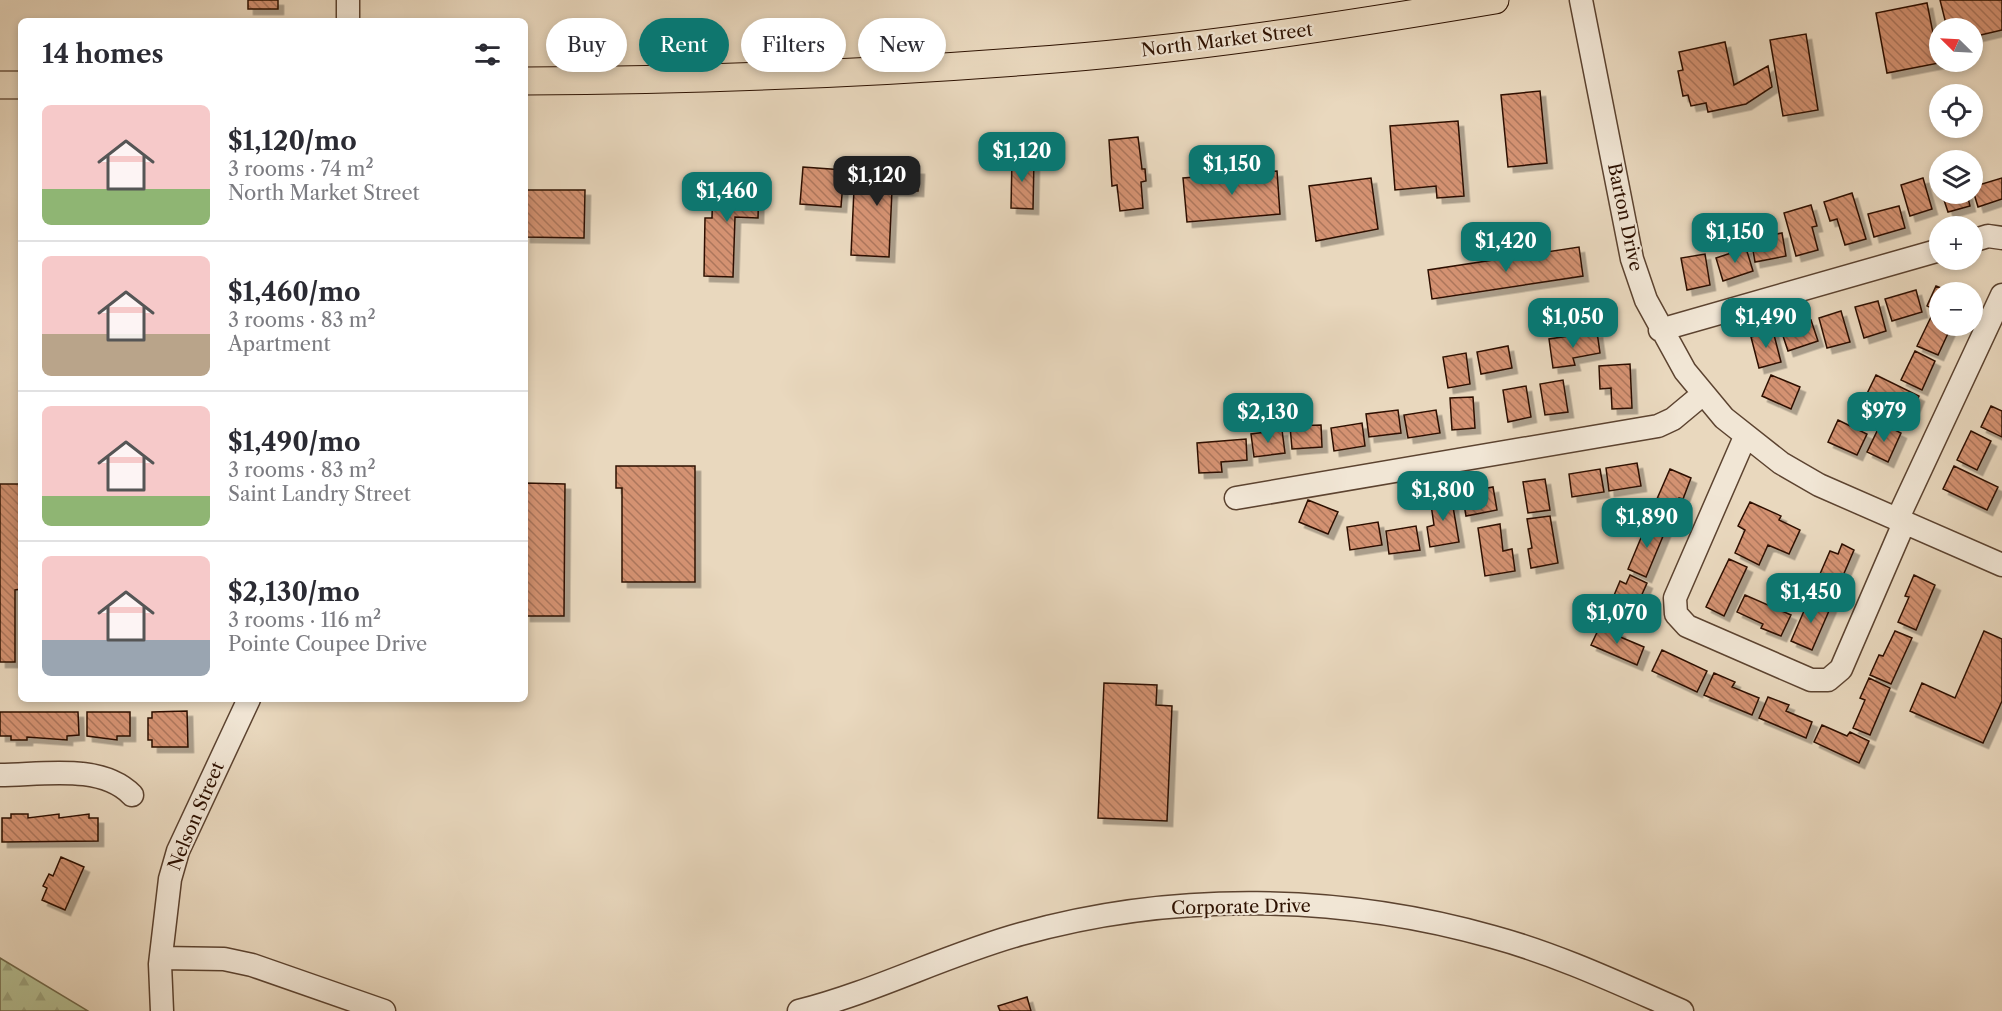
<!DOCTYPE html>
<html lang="en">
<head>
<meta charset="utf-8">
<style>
	:root { --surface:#fff; --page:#f7f7f7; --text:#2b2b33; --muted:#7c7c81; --line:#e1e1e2; --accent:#0f766e }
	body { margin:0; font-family:"Libre Caslon Text",serif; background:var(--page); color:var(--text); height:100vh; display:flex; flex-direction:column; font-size:22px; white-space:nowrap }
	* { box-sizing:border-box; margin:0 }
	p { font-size:20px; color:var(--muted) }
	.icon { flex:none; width:33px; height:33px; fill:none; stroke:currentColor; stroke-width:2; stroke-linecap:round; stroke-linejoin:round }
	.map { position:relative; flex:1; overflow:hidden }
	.panel { position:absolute; left:18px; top:18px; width:510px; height:684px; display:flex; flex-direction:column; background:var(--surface); border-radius:9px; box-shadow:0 3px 9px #0003 }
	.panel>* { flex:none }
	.guide { position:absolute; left:546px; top:18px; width:570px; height:54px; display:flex; gap:12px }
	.needle { width:39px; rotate:294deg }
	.controls { position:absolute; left:1929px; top:18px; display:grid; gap:12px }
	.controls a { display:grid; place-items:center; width:54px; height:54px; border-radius:50%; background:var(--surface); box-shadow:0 3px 9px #0003; font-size:30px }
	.price { position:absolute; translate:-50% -51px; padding:0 14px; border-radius:12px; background:var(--accent); color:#fff; font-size:20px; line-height:39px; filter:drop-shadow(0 2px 3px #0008) }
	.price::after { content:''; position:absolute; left:50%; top:36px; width:18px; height:14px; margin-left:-9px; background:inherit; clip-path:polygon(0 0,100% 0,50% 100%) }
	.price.current { background:#222; color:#fff }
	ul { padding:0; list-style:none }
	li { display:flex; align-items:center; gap:18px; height:150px; padding:0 24px }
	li+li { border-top:2px solid var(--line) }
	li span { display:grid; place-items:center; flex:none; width:168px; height:120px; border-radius:9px; color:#555 }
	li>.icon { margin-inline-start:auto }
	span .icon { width:72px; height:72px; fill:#fffc; stroke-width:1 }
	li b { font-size:26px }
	h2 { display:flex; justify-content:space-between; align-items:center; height:72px; padding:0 24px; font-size:26px }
	.chip { padding:0 21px; border-radius:27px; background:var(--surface); box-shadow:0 3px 9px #0003; font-size:21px; line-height:54px }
	.chip.current { background:var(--accent); color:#fff }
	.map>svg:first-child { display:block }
</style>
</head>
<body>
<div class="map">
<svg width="2002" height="1011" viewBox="0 0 2002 1011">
	<defs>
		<pattern id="forest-firs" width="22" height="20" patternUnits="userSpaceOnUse" patternTransform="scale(1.5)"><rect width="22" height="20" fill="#b5bf93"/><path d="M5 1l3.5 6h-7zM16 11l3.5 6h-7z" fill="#9ca37d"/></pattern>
		<pattern id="building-back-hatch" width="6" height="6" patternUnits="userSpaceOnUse" patternTransform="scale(1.5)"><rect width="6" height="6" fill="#d49272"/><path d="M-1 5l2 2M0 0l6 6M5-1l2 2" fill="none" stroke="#ac765b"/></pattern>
		<filter id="shadow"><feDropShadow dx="5.5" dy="5.5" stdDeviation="0" flood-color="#0004"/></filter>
	</defs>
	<rect width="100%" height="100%" fill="#e9d8be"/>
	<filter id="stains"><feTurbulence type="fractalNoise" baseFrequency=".00333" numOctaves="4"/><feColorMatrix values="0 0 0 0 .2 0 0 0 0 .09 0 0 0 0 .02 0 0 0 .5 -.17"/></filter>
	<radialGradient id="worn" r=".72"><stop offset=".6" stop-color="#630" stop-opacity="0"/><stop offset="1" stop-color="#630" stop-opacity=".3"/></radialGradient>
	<!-- forest -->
	<path fill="url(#forest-firs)" stroke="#71684a" stroke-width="1.5" d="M0 958 88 1011H0Z"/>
	<!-- building -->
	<path fill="url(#building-back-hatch)" stroke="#2d1101" stroke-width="1.5" filter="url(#shadow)" d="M248 0H278V9H248Z
		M1940 0H2002V30L1972 37V28H1947Z
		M1927 3 1939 63 1887 73 1876 13Z
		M1806 34 1818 110 1783 116 1770 40Z
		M1725 42 1734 85 1768 66 1772 87 1746 104 1708 112 1706 103 1691 106 1688 95 1683 96 1678 71 1683 70 1679 52Z
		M1540 91 1547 163 1508 167 1501 95Z
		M1458 121 1464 196 1437 198 1436 186 1395 190 1390 126Z
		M1138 137 1142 169H1145L1146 181 1141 182 1143 208 1120 211 1117 185 1112 186 1109 140Z
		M1012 158 1034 159 1033 209 1011 208Z
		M803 167 844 170 841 207 800 204Z
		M855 167 919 169 918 191 892 190 889 257 851 255Z
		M1277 171 1280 214 1187 222 1183 178Z
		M1371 178 1378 229 1316 241 1309 186Z
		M1923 178 1932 209 1910 216 1901 185Z
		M2002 178V199L1978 207 1972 187Z
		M713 179 759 181 758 218 735 217 733 277 704 276 705 218H712Z
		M525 190H585L584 238 525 237Z
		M1852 193 1866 239 1845 245 1837 219 1830 221 1824 202Z
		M1942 194H1967L1970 206 1948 212Z
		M1811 205 1817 226 1812 227 1818 250 1796 256 1784 213Z
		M1899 206 1905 228 1874 237 1868 214Z
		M1782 233 1786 256 1755 262 1751 239Z
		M1579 247 1583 276 1432 299 1428 270Z
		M1746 248 1753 271 1723 281 1716 258Z
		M1705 254 1710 285 1687 290 1681 258Z
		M1936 286 1951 292H1940V312L1927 306Z
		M1916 290 1922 312 1892 321 1885 299Z
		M1878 301 1886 331 1864 338 1855 307Z
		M1841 311 1850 342 1827 348 1819 318Z
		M1931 317 1940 322V326L1951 327 1938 355 1917 346Z
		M1811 320 1818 341 1788 351 1781 330Z
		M1773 331 1781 362 1759 368 1751 337Z
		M1597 332 1600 353 1573 358 1575 365 1553 368 1549 339Z
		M1508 346 1512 368 1481 374 1477 352Z
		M1915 351 1935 361 1922 390 1901 380Z
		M1466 353 1470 384 1448 388 1443 357Z
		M1630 364 1632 408 1612 409 1611 388 1600 389 1599 366Z
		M1771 375 1800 387 1791 409 1762 396Z
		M1876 375 1919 396 1910 416 1885 404 1882 411 1863 402Z
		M1563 380 1568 412 1545 415 1540 384Z
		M1526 386 1531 417 1508 422 1503 390Z
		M1473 397 1475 428 1452 430 1450 398Z
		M1991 406 2002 411V437L1981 427Z
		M1398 410 1401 433 1369 437 1366 414Z
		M1436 410 1440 433 1408 438 1404 415Z
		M1838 420 1867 434 1857 455 1828 442Z
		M1362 423 1365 446 1334 451 1331 428Z
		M1881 423 1901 433 1888 462 1867 452Z
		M1321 425 1322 447 1292 449 1290 426Z
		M1282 430 1285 453 1254 457 1251 434Z
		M1971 431 1991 441 1977 470 1957 460Z
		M1246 439 1247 460 1221 462 1222 472 1199 473 1197 443Z
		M1637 463 1641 486 1609 491 1606 468Z
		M616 466H695V582H622V488H616Z
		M1954 466 1998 487 1987 510 1943 489Z
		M1600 469 1604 492 1572 497 1569 474Z
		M1670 469 1691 478 1683 499 1679 498 1668 522 1650 515Z
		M1545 479 1550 510 1528 513 1523 482Z
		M525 483 565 484 564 616H525Z
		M0 484H21V589L15 590V662H0Z
		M1493 487 1497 510 1466 516 1462 493Z
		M1451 495 1459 542 1430 547 1427 527 1434 525 1430 498Z
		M1308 500 1338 512 1328 534 1299 522Z
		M1750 502 1781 516 1779 520 1800 530 1789 554 1768 545 1759 565 1735 553 1745 530 1738 526Z
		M1550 516 1558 563 1531 568 1528 549 1532 548 1527 519Z
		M1648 521 1666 529 1646 577 1628 569Z
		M1378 522 1382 545 1350 550 1347 527Z
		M1500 524 1503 551 1512 549 1515 571 1485 576 1478 528Z
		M1416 526 1420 550 1389 554 1386 531Z
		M1842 544 1854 550 1833 599 1813 590 1830 551 1838 554Z
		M1729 559 1747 567 1724 616 1706 607Z
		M1630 575 1647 583 1639 601 1635 600 1624 626 1605 617 1620 581 1626 584Z
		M1914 575 1935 585 1916 630 1898 622 1909 597 1905 596Z
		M1745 595 1791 615 1781 636 1761 628 1763 624 1737 612Z
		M1818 598 1832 604 1812 650 1791 641 1807 604 1814 607Z
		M1601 624 1620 632 1618 636 1644 647 1637 665 1591 645Z
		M1895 631 1912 638 1891 684 1870 675 1879 655 1883 656Z
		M1984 631 2002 639V701L1983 743 1910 711 1922 683 1955 698Z
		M1662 650 1707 671 1697 692 1652 671Z
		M1714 673 1735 682 1732 687 1759 698 1752 715 1704 695Z
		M1869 678 1890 688 1870 735 1853 728 1865 700 1860 698Z
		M1104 683 1157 685 1156 705 1172 706 1167 821 1098 818Z
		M1768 697 1789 705 1786 711 1812 722 1806 738 1759 718Z
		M187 711 188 747H152V740H148V718H152V712Z
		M0 712H78L79 735 67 736V740L27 737V740H11V736H0Z
		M87 712H130V736H117V740L87 736Z
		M1822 725 1847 736 1850 732 1869 741 1859 763 1814 742Z
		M11 814H28V818L59 814V818L89 814V818H98V841L2 842V818H11Z
		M61 857 84 867 65 910 42 900 47 888 43 886 49 874 53 876Z
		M1027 997 1031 1011H1000L998 1006Z"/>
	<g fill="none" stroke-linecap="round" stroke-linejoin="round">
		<defs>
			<path id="minor" d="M348 0V21
				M1581 0 1632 259 1646 300 1685 371 1724 418 1781 463 1819 485 2002 565
				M1972 241 1988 236 2002 238
				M1660 330 1940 250
				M1745 437 1675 598 1676 614 1687 626 1811 680H1828L1841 669 1904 523
				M1236 498 1658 426 1673 419 1703 394
				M1897 520 2002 295
				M0 775C41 775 101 763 132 795
				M161 958 224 959 252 965 384 1011
				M162 1011 160 964 170 879 178 851 249 699
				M799 1011C875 992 945 955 1021 934 1174 891 1341 894 1493 937 1559 955 1620 984 1682 1011"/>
			<path id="major" d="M525 81C693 80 861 74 1029 61 1186 50 1341 26 1495 0
				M0 85H21"/>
		</defs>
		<!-- minor casing -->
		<use href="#minor" stroke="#5c4330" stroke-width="25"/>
		<!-- major casing -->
		<use href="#major" stroke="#2d1101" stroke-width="29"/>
		<!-- minor -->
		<use href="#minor" stroke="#f1e6d5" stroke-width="22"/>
		<!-- major -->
		<use href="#major" stroke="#e9d8be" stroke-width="27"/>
	</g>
	<g text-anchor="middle" stroke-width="4.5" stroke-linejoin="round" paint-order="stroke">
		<!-- street labels -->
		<g font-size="18" fill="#2d1101" stroke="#f1e6d5">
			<text transform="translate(1227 40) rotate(-7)" y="6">North Market Street</text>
			<text transform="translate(1625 217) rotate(78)" y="6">Barton Drive</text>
			<text transform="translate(196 816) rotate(-67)" y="6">Nelson Street</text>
			<text transform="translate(1241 907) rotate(-1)" y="6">Corporate Drive</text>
		</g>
	</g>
	<rect width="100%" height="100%" filter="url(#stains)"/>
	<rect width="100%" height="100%" fill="url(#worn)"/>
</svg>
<div class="controls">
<a><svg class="needle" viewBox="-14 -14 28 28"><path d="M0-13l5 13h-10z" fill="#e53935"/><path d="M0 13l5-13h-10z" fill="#7c7c81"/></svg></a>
<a><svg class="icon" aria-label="locate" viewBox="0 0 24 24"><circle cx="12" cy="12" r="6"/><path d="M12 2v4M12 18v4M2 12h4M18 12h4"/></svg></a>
<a><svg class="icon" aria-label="layers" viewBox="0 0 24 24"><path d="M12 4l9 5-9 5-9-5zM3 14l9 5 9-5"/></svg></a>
<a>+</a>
<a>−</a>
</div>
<b class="price" style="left:1022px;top:183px">$1,120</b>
<b class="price" style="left:1232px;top:196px">$1,150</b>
<b class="price current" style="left:877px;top:207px">$1,120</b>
<b class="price" style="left:727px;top:223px">$1,460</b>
<b class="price" style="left:1735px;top:264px">$1,150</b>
<b class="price" style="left:1506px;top:273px">$1,420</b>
<b class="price" style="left:1573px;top:349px">$1,050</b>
<b class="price" style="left:1766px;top:349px">$1,490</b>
<b class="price" style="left:1884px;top:443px">$979</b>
<b class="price" style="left:1268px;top:444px">$2,130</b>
<b class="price" style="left:1443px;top:522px">$1,800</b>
<b class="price" style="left:1647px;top:549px">$1,890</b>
<b class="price" style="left:1811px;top:624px">$1,450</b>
<b class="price" style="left:1617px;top:645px">$1,070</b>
<div class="guide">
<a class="chip">Buy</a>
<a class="chip current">Rent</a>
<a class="chip">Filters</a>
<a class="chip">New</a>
</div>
<section class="panel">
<h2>14 homes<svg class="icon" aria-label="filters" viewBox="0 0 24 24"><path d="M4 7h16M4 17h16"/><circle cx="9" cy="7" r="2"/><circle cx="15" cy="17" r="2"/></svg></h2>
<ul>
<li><span style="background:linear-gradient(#f6c9c9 70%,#8fb573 0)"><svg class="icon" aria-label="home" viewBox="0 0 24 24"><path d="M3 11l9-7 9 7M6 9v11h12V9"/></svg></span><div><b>$1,120/mo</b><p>3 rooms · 74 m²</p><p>North Market Street</p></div></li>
<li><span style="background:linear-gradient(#f6c9c9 65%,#b9a48a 0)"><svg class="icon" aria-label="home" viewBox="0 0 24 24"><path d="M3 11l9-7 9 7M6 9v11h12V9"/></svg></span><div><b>$1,460/mo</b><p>3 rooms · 83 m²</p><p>Apartment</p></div></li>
<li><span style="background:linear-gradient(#f6c9c9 75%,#8fb573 0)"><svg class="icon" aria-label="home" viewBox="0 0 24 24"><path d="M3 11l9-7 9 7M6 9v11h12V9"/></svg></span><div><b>$1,490/mo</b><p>3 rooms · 83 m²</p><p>Saint Landry Street</p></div></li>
<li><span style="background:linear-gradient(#f6c9c9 70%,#9aa5b1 0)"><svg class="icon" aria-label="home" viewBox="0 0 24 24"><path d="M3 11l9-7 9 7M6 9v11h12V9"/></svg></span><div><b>$2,130/mo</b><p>3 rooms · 116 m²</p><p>Pointe Coupee Drive</p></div></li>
</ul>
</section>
</div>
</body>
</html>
